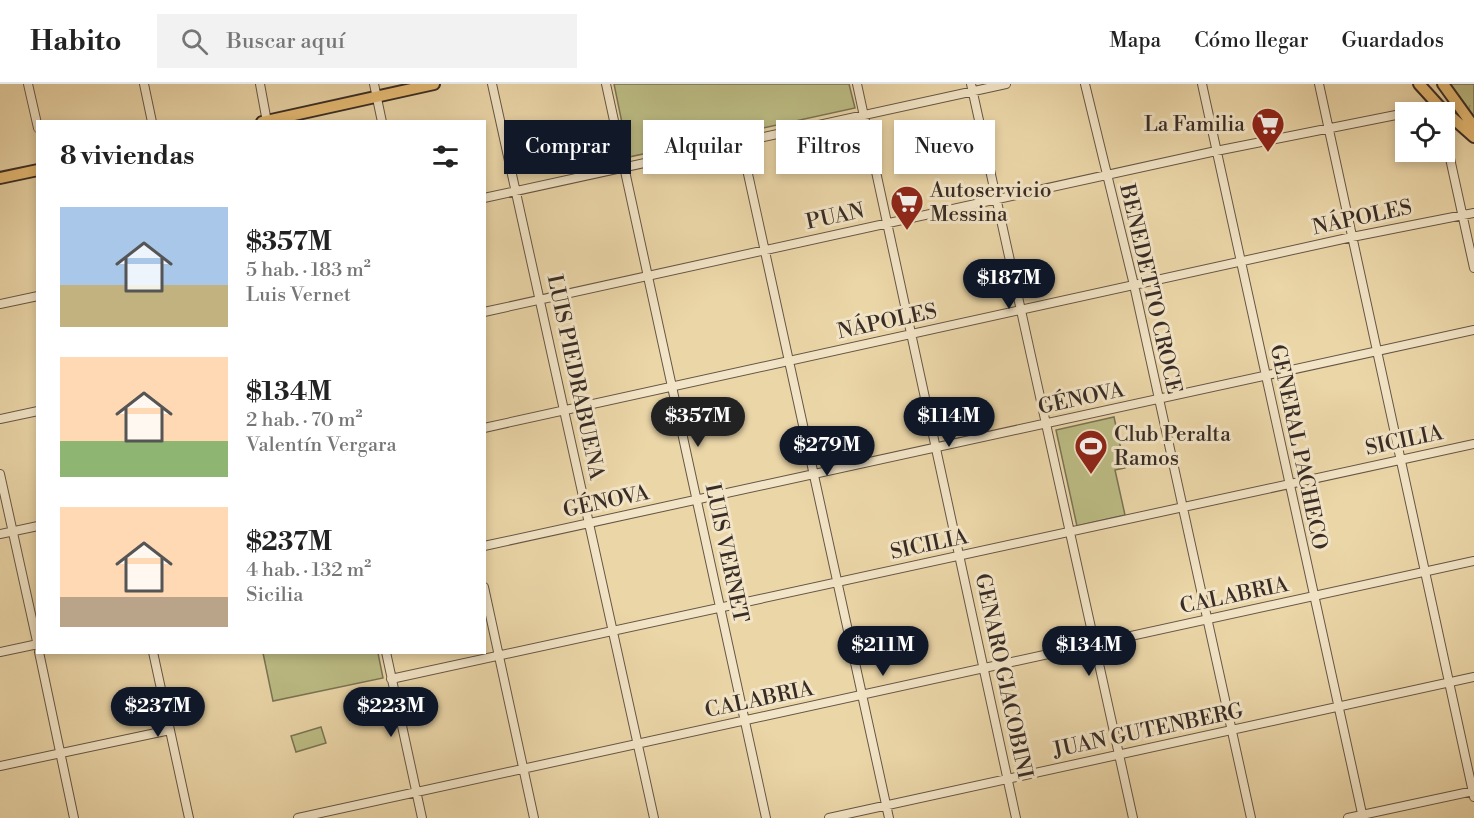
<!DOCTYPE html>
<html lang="es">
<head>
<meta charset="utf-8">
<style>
	:root { --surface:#fff; --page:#f2f2f2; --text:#222; --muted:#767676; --line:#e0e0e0; --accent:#111827 }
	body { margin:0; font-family:"Libre Bodoni",serif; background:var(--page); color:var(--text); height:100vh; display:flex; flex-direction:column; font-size:22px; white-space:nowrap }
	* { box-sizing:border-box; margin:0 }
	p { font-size:20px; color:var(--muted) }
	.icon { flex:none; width:33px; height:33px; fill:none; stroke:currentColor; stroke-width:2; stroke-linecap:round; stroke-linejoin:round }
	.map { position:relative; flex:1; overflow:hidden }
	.panel { position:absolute; left:36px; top:36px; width:450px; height:534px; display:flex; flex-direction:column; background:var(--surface); border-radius:0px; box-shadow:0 3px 9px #0003 }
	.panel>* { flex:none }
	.hud { position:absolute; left:504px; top:36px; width:570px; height:54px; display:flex; gap:12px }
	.controls { position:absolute; left:1395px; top:18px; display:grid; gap:12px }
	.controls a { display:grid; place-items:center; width:60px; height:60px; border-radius:0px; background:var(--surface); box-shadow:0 3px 9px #0003; font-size:30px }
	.price { position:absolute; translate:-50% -51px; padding:0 14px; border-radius:21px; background:var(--accent); color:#fff; font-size:20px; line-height:39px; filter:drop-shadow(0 2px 3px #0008) }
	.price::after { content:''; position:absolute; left:50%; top:36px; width:18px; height:14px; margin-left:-9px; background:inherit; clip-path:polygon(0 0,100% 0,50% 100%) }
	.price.current { background:#222; color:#fff }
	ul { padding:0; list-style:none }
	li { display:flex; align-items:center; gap:18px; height:150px; padding:0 24px }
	li span { display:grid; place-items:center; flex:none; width:168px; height:120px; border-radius:0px; color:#555 }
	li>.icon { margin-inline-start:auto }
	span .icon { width:72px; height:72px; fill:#fffc; stroke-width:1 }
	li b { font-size:26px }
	h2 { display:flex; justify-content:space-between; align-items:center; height:72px; padding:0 24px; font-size:26px }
	.chip { padding:0 21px; border-radius:0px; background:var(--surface); box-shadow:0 3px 9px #0003; font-size:21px; line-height:54px }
	.chip.current { background:var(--accent); color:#fff }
	header { display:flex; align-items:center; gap:36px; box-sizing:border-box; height:84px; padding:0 30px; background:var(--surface); border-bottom:2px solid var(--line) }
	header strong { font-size:28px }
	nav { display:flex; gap:33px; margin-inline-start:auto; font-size:21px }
	.search { width:420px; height:54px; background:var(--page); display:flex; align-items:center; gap:15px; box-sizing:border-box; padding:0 21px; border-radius:0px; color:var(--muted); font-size:22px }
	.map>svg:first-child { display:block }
</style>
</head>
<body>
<header>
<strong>Habito</strong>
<div class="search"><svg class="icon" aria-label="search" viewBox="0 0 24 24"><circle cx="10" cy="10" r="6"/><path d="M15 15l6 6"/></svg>Buscar aquí</div>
<nav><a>Mapa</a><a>Cómo llegar</a><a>Guardados</a></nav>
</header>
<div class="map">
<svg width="1474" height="734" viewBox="0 0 1474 734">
	<defs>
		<pattern id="grass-tufts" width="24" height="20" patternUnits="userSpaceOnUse" patternTransform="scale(1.5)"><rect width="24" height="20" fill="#bcbc84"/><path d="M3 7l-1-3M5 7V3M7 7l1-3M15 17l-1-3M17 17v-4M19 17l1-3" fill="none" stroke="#9a996c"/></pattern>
	</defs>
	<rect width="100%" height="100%" fill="#ebd6a8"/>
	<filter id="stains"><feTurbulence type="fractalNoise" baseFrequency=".00333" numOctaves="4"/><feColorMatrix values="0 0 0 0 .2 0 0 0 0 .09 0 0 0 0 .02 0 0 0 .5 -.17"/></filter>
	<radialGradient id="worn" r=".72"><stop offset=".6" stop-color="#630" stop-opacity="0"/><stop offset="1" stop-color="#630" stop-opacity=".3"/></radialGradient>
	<!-- grass -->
	<path fill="url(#grass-tufts)" stroke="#7a7455" stroke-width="1.5" d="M1449 0H1474V35Z"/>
	<!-- park -->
	<path fill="#bcbc84" stroke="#7a7455" stroke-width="1.5" d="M614 0H849L855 24 629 73Z
		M1114 333 1125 384 1115 386 1125 431 1077 442 1056 346Z
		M263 569H378L383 594 273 617Z
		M321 643 326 659 296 668 291 652Z"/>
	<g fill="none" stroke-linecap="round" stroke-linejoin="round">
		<defs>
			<path id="minor" d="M28 0 38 44
				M144 0 152 38
				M260 0 267 38
				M374 0 382 38
				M492 0 654 734
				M606 0 766 734
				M857 0 1016 734
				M971 0 1133 734
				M1085 0 1134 201 1251 734
				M1202 0 1363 734
				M1319 0 1474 713
				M1408 28 1439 22 1440 24
				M1444 47 1474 184
				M741 58 889 734
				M484 114 1006 0
				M0 220 38 212
				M484 228 1216 67 1406 29
				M0 335 38 327
				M484 344 1352 153 1474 129
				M0 390 38 562
				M0 450 38 442
				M484 462 1474 246
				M484 503 534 734
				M0 568 38 560
				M39 568 74 734
				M153 568 189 734
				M386 568 422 734
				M391 595 1474 360
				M0 682 170 646
				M298 734 1474 477
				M829 734 1474 593
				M1348 734 1474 707"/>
			<path id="major" d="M1419 0 1439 22 1474 53
				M1443 0 1474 43
				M262 38 434 0
				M0 94 38 86"/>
		</defs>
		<!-- minor casing -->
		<use href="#minor" stroke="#655646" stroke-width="10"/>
		<!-- major casing -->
		<use href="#major" stroke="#382c26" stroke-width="14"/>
		<!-- minor -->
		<use href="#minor" stroke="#f2e4c6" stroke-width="8"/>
		<!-- major -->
		<use href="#major" stroke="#e6bb74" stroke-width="10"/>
	</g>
	<!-- icons -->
	<defs>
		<symbol id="supermarket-pin" viewBox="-11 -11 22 30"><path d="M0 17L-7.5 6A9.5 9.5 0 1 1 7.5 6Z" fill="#8f2418" stroke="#f2e4c6"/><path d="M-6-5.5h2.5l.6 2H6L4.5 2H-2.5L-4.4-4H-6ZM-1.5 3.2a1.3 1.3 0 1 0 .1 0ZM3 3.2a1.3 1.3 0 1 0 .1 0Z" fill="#fff"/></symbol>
		<symbol id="stadium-pin" viewBox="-11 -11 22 30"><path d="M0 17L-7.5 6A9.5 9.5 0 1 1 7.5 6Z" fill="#8f2418" stroke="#f2e4c6"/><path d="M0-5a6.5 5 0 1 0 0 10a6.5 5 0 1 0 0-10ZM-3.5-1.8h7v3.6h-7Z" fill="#fff"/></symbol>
	</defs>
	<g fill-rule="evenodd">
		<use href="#supermarket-pin" x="1249" y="21" width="38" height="52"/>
		<use href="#supermarket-pin" x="888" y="99" width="38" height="52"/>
		<use href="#stadium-pin" x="1072" y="343" width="38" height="52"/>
	</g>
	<g text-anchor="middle" stroke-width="6" stroke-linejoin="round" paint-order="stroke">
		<!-- poi labels -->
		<g font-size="21" fill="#382c26" stroke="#f2e4c6" text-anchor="start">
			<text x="1245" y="47" text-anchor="end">La Familia</text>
			<text x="930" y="113">Autoservicio<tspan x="930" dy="24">Messina</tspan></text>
			<text x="1114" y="357">Club Peralta<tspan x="1114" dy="24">Ramos</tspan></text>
		</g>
		<!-- street labels -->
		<g font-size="21" fill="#382c26" stroke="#f2e4c6">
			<text transform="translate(835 132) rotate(-12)" y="7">PUAN</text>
			<text transform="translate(1362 133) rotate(-12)" y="7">NÁPOLES</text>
			<text transform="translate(1151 205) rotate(77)" y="7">BENEDETTO CROCE</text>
			<text transform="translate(887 237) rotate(-12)" y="7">NÁPOLES</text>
			<text transform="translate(576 293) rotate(78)" y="7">LUIS PIEDRABUENA</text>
			<text transform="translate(1081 314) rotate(-12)" y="7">GÉNOVA</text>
			<text transform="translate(1404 356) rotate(-12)" y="7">SICILIA</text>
			<text transform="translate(1299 363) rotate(78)" y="7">GENERAL PACHECO</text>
			<text transform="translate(606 417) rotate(-12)" y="7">GÉNOVA</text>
			<text transform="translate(929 460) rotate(-12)" y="7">SICILIA</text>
			<text transform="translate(727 469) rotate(78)" y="7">LUIS VERNET</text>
			<text transform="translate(1234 511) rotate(-12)" y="7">CALABRIA</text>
			<text transform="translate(1004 592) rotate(78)" y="7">GENARO GIACOBINI</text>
			<text transform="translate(759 615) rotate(-12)" y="7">CALABRIA</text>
			<text transform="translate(1148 646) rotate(-12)" y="7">JUAN GUTENBERG</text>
		</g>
	</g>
	<rect width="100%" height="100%" filter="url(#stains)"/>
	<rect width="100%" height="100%" fill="url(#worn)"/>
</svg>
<div class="controls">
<a><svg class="icon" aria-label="locate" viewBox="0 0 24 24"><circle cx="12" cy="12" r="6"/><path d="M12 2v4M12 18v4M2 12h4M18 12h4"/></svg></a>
</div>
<b class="price" style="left:1009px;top:226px">$187M</b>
<b class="price current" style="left:698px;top:364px">$357M</b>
<b class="price" style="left:949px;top:364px">$114M</b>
<b class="price" style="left:827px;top:393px">$279M</b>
<b class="price" style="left:883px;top:593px">$211M</b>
<b class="price" style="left:1089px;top:593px">$134M</b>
<b class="price" style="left:158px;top:654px">$237M</b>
<b class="price" style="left:391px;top:654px">$223M</b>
<div class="hud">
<a class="chip current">Comprar</a>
<a class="chip">Alquilar</a>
<a class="chip">Filtros</a>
<a class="chip">Nuevo</a>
</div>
<section class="panel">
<h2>8 viviendas<svg class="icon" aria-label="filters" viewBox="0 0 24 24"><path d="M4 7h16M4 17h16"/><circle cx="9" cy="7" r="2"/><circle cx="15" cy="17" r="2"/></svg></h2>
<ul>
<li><span style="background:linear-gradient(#a9c7e8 65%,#c2b280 0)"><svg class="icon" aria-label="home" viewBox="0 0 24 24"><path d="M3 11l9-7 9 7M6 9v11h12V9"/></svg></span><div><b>$357M</b><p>5 hab. · 183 m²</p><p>Luis Vernet</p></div></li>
<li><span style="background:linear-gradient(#ffd9b3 70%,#8fb573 0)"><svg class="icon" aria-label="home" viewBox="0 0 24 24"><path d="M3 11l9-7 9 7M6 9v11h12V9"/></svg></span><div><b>$134M</b><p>2 hab. · 70 m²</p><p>Valentín Vergara</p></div></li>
<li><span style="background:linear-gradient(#ffd9b3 75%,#b9a48a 0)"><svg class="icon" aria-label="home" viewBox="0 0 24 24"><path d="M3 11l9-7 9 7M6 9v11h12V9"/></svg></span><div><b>$237M</b><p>4 hab. · 132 m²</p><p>Sicilia</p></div></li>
</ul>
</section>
</div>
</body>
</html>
